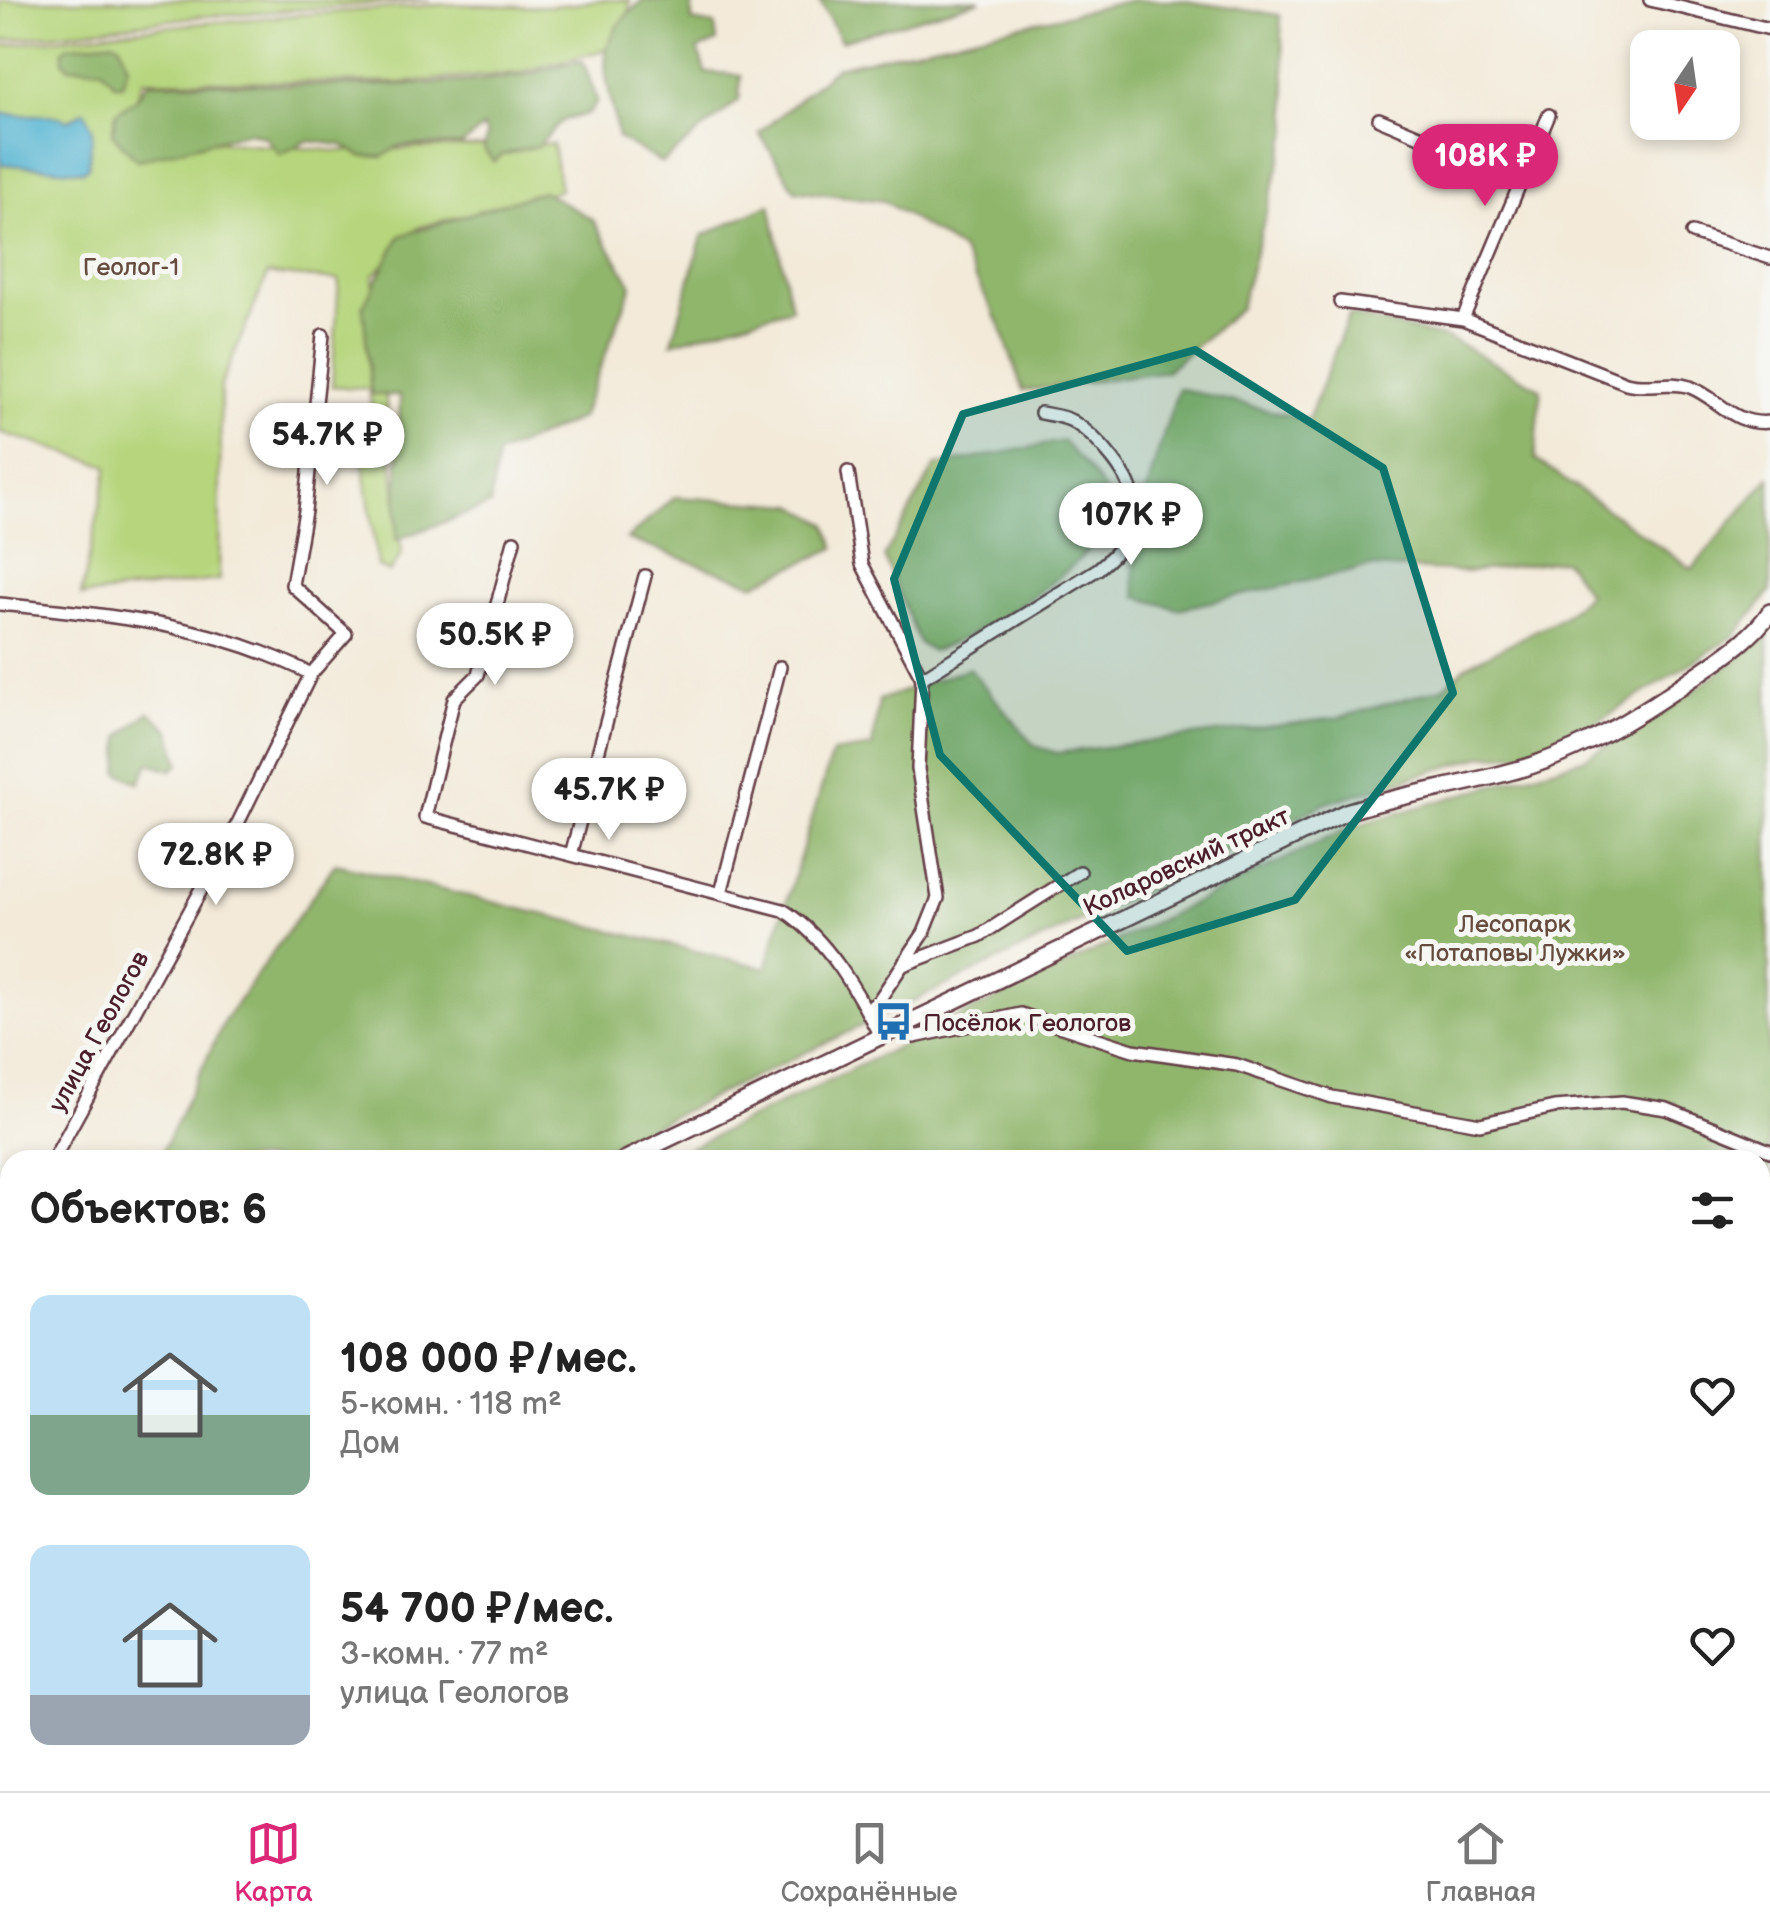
<!DOCTYPE html>
<html lang="ru">
<head>
<meta charset="utf-8">
<style>
	:root { --surface:#fff; --page:#f2f2f2; --text:#222; --muted:#767676; --line:#e0e0e0; --accent:#db2777 }
	body { margin:0; font-family:"Balsamiq Sans",sans-serif; background:var(--page); color:var(--text); height:100vh; display:flex; flex-direction:column; font-size:38px; white-space:nowrap }
	* { box-sizing:border-box; margin:0 }
	p { font-size:32px; color:var(--muted) }
	.icon { flex:none; width:55px; height:55px; fill:none; stroke:currentColor; stroke-width:2; stroke-linecap:round; stroke-linejoin:round }
	.map { position:relative; flex:1; overflow:hidden }
	.sheet { position:absolute; left:0px; top:1150px; width:1770px; height:642px; display:flex; flex-direction:column; background:var(--surface); border-radius:30px 30px 0 0; box-shadow:0 5px 15px #0003 }
	.sheet>* { flex:none }
	.needle { width:65px; rotate:193deg }
	.tools { position:absolute; left:1630px; top:30px; display:grid; gap:20px }
	.tools a { display:grid; place-items:center; width:110px; height:110px; border-radius:20px; background:var(--surface); box-shadow:0 5px 15px #0003; font-size:50px }
	.price { position:absolute; translate:-50% -85px; padding:0 22px; border-radius:35px; background:#fff; color:#222; font-size:32px; line-height:65px; filter:drop-shadow(0 2px 5px #0008) }
	.price::after { content:''; position:absolute; left:50%; top:60px; width:30px; height:22px; margin-left:-15px; background:inherit; clip-path:polygon(0 0,100% 0,50% 100%) }
	.price.selected { background:var(--accent); color:#fff }
	ul { padding:0; list-style:none }
	li { display:flex; align-items:center; gap:30px; height:250px; padding:0 30px }
	li span { display:grid; place-items:center; flex:none; width:280px; height:200px; border-radius:20px; color:#555 }
	li>.icon { margin-inline-start:auto }
	span .icon { width:120px; height:120px; fill:#fffc; stroke-width:1 }
	li b { font-size:42px }
	h2 { display:flex; justify-content:space-between; align-items:center; height:120px; padding:0 30px; font-size:42px }
	.tab-bar { display:flex; justify-content:space-around; align-items:center; height:140px; border-top:2px solid var(--line); background:var(--surface); font-size:28px; color:var(--muted) }
	.tab-bar a { display:grid; justify-items:center; gap:5px }
	.tab-bar .selected { color:var(--accent) }
	.map>svg:first-child { display:block }
</style>
</head>
<body>
<div class="map">
<svg width="1770" height="1791" viewBox="0 0 1770 1791">
	<rect width="100%" height="100%" fill="#f6f6f2"/>
	<filter id="ink" filterUnits="userSpaceOnUse"><feTurbulence type="fractalNoise" baseFrequency=".01" numOctaves="2"/><feDisplacementMap in="SourceGraphic" scale="20" xChannelSelector="R" yChannelSelector="G"/><feConvolveMatrix kernelMatrix="1 2 1 2 8 2 1 2 1" color-interpolation-filters="sRGB"/></filter>
	<filter id="wash" filterUnits="userSpaceOnUse"><feTurbulence type="fractalNoise" baseFrequency=".0048" numOctaves="4" result="noise"/><feDisplacementMap in="SourceGraphic" scale="40" xChannelSelector="R" yChannelSelector="G"/><feGaussianBlur stdDeviation="2.25" result="paint"/><feColorMatrix in="noise" values="0 0 0 0 0 0 0 0 0 0 0 0 0 0 0 0 0 1.4 0 .05"/><feComposite in="paint" operator="in"/></filter>
	<g filter="url(#wash)">
		<rect width="100%" height="100%" fill="#f3ead9"/>
		<!-- green -->
		<path fill="#b6d57c" stroke="#807a54" stroke-width="2.5" d="M0 0H430L195 17 0 41Z
			M596 0H629L631 43 518 73 397 83 143 80 125 134 339 151 553 144 560 190 419 227 373 276 402 554 390 572 378 567 363 461 378 455 369 389 332 386 339 280 268 274 221 385 219 580 81 596 108 466 0 432V46C144 26 290 15 435 5 488 1 543 13 596 0Z"/>
		<!-- forest -->
		<path fill="#90b66c" stroke="#6d6a4c" stroke-width="2.5" d="M643 0H701L692 5V21L715 25 717 42 698 50 705 72 741 75 739 100 662 163 618 138C609 74 585 48 643 0Z
			M819 0H981L841 41Z
			M1132 0H1179L1280 15 1289 129 1240 308 1166 371 1023 391 1001 327 961 250 884 201 795 190 759 133 837 67Z
			M114 41 120 44 128 66 122 84H115L101 68 69 67 63 61V50L69 46Z
			M583 61 597 100 589 114 563 120 538 146 502 155 494 162 484 150 487 135 483 127 462 145 399 146 383 157 361 156 342 145 308 141 280 154 265 137 249 132 137 160 112 133 116 113 136 99 148 82C270 83 395 92 516 76 539 73 559 63 583 61Z
			M543 191 593 220 632 285 581 418 497 455 490 505 396 540 400 396 371 394 363 306 400 236Z
			M770 204 791 308 672 343 702 236Z
			M1349 315 1450 339 1541 389 1535 459 1692 569 1770 477V592L1737 634 1595 724 1534 753 1483 756 1327 803 581 1160H158L225 1020 335 864 766 968 832 753 872 747 879 700 969 668 1035 746 1057 753 1337 718 1443 688 1466 666 1562 617 1588 594 1566 562 1561 560 1469 572 1371 567 1178 609 1137 597C1123 540 1162 445 1178 388L1308 420Z
			M1063 441C1076 457 1104 482 1109 502 1122 552 972 640 932 651L919 643 884 557 935 466Z
			M675 497 794 505 827 524 835 548 754 584 627 539Z
			M1768 636 1770 1791H229L233 1782H1760V1160H664L1351 827 1583 759 1673 706Z
			M149 712 170 730 180 764 172 770 149 763 140 783 119 773 121 736Z
			M10 1389V1782L195 1783 191 1791H0V1406Z"/>
		<!-- water -->
		<path fill="#53b4d2" stroke="#4e6a7e" stroke-width="2.5" d="M85 111 93 130 88 167 83 171 0 164V113C25 119 45 110 68 120Z"/>
		<g fill="none" stroke-linecap="round" stroke-linejoin="round">
			<!-- stream -->
			<path stroke="#53b4d2" stroke-width="2.5" d="M614 1782 625 1791
				M1075 1782V1791"/>
		</g>
	</g>
	<g filter="url(#ink)">
		<g fill="none" stroke-linecap="round" stroke-linejoin="round">
			<defs>
				<path id="minor" d="M1650 0 1770 29
					M1379 119 1521 179
					M1692 233 1770 258
					M1340 302 1463 319 1626 383C1647 389 1669 380 1690 387 1720 399 1733 426 1770 422
					M1463 319 1549 115
					M848 472 862 564 922 678 918 769 938 898 924 933 877 1003 866 1009
					M514 541 478 675 454 699 425 817 783 910C828 939 857 991 881 1038
					M0 604C108 615 214 624 311 674
					M922 678 1098 569C1116 554 1135 535 1135 510 1136 479 1097 436 1072 421 1063 416 1051 415 1041 413
					M571 855 645 576
					M721 893 780 667
					M903 965 979 936 1080 872
					M907 1025 914 1037 1021 1014 1133 1050 1237 1065 1332 1097 1480 1124 1554 1107 1622 1102 1667 1109 1770 1151
					M53 1160 239 821 311 674 346 634 292 585 305 511 323 335
					M0 1260 10 1241"/>
				<path id="tertiary" d="M624 1160 1346 812C1407 792 1472 785 1533 765 1592 745 1644 712 1694 677 1721 658 1752 639 1770 612
					M208 1791 212 1782"/>
			</defs>
			<!-- minor casing -->
			<use href="#minor" stroke="#633d45" stroke-width="16"/>
			<!-- tertiary casing -->
			<use href="#tertiary" stroke="#633d45" stroke-width="20"/>
			<!-- minor -->
			<use href="#minor" stroke="#fff" stroke-width="11"/>
			<!-- tertiary -->
			<use href="#tertiary" stroke="#fff" stroke-width="15"/>
		</g>
	</g>
	<!-- marked area -->
	<path fill="#0f766e" fill-opacity="0.2" stroke="#0f766e" stroke-width="8" stroke-linejoin="round" d="M1195 350 1383 468 1453 693 1295 900 1127 951 940 755 894 579 963 414Z"/>
	<!-- icons -->
	<defs>
		<symbol id="bus-bare" viewBox="-9 -9 18 18"><path d="M-5-6H5V4H4V6H2V4H-2V6H-4V4H-5ZM-3.5-4V0h7V-4ZM-3.5 1.2v1.5H-2V1.2ZM2 1.2v1.5H3.5V1.2Z" fill="#1f6fb2" stroke="#f6f6f2" stroke-width="2.5" paint-order="stroke"/></symbol>
	</defs>
	<g fill-rule="evenodd">
		<use href="#bus-bare" x="866" y="994" width="55" height="55"/>
	</g>
	<g text-anchor="middle" stroke-width="10" stroke-linejoin="round" paint-order="stroke">
		<!-- park labels -->
		<g font-size="25" fill="#654c3f" stroke="#f6f6f2">
			<text x="131" y="275">Геолог-1</text>
			<text x="1515" y="932">Лесопарк<tspan x="1515" dy="29">«Потаповы Лужки»</tspan></text>
		</g>
		<!-- street labels -->
		<g font-size="25" fill="#4a1f2b" stroke="#f6f6f2">
			<text transform="translate(1186 861) rotate(-25)" y="9">Коларовский тракт</text>
			<text transform="translate(98 1031) rotate(-61)" y="9">улица Геологов</text>
		</g>
		<!-- poi labels -->
		<g font-size="25" fill="#4a1f2b" stroke="#f6f6f2" text-anchor="start">
			<text x="923" y="1031">Посёлок Геологов</text>
		</g>
	</g>
</svg>
<div class="tools">
<a><svg class="needle" viewBox="-14 -14 28 28"><path d="M0-13l5 13h-10z" fill="#e53935"/><path d="M0 13l5-13h-10z" fill="#767676"/></svg></a>
</div>
<b class="price selected" style="left:1485px;top:209px">108K ₽</b>
<b class="price" style="left:327px;top:488px">54.7K ₽</b>
<b class="price" style="left:1131px;top:568px">107K ₽</b>
<b class="price" style="left:495px;top:688px">50.5K ₽</b>
<b class="price" style="left:609px;top:843px">45.7K ₽</b>
<b class="price" style="left:216px;top:908px">72.8K ₽</b>
<section class="sheet">
<h2>Объектов: 6<svg class="icon" aria-label="filters" viewBox="0 0 24 24"><path d="M4 7h16M4 17h16"/><circle cx="9" cy="7" r="2"/><circle cx="15" cy="17" r="2"/></svg></h2>
<ul>
<li><span style="background:linear-gradient(#bfe0f5 60%,#7fa58c 0)"><svg class="icon" aria-label="home" viewBox="0 0 24 24"><path d="M3 11l9-7 9 7M6 9v11h12V9"/></svg></span><div><b>108 000 ₽/мес.</b><p>5-комн. · 118 m²</p><p>Дом</p></div><svg class="icon" aria-label="heart" viewBox="0 0 24 24"><path d="M12 20l-8-8c-3-5 5-10 8-4 3-6 11-1 8 4z"/></svg></li>
<li><span style="background:linear-gradient(#bfe0f5 75%,#9aa5b1 0)"><svg class="icon" aria-label="home" viewBox="0 0 24 24"><path d="M3 11l9-7 9 7M6 9v11h12V9"/></svg></span><div><b>54 700 ₽/мес.</b><p>3-комн. · 77 m²</p><p>улица Геологов</p></div><svg class="icon" aria-label="heart" viewBox="0 0 24 24"><path d="M12 20l-8-8c-3-5 5-10 8-4 3-6 11-1 8 4z"/></svg></li>
</ul>
</section>
</div>
<nav class="tab-bar">
<a class="selected"><svg class="icon" aria-label="map" viewBox="0 0 24 24"><path d="M3 6l6-2 6 2 6-2v14l-6 2-6-2-6 2zM9 4v14M15 6v14"/></svg>Карта</a>
<a><svg class="icon" aria-label="saved" viewBox="0 0 24 24"><path d="M7 4h10v16l-5-4-5 4z"/></svg>Сохранённые</a>
<a><svg class="icon" aria-label="home" viewBox="0 0 24 24"><path d="M3 11l9-7 9 7M6 9v11h12V9"/></svg>Главная</a>
</nav>
</body>
</html>
